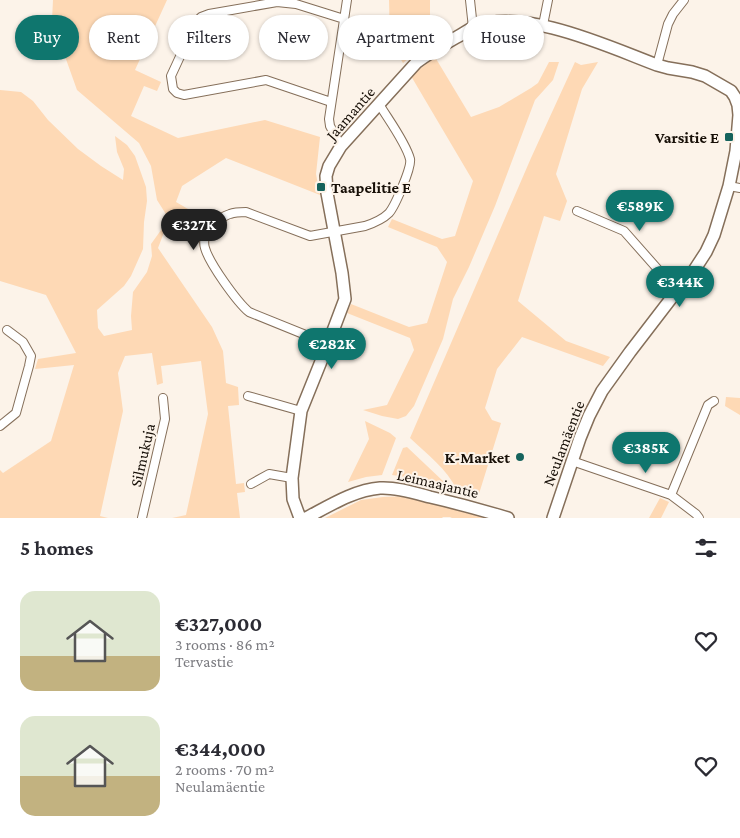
<!DOCTYPE html>
<html lang="en">
<head>
<meta charset="utf-8">
<style>
	:root { --surface:#fff; --page:#f2f2f3; --text:#2b2b33; --muted:#7c7c81; --accent:#0f766e }
	body { margin:0; font-family:"Crimson Pro",serif; background:var(--page); color:var(--text); height:100vh; display:flex; flex-direction:column; font-size:19px; white-space:nowrap }
	* { box-sizing:border-box; margin:0 }
	p { font-size:16px; color:var(--muted) }
	.icon { flex:none; width:28px; height:28px; fill:none; stroke:currentColor; stroke-width:2; stroke-linecap:round; stroke-linejoin:round }
	.map { position:relative; height:518px; overflow:hidden }
	.side { display:flex; flex-direction:column; background:var(--surface); flex:1 }
	.side>* { flex:none }
	.top-card { position:absolute; left:15px; top:15px; width:710px; height:45px; display:flex; gap:10px }
	.price { position:absolute; translate:-50% -42px; padding:0 11px; border-radius:18px; background:var(--accent); color:#fff; font-size:16px; line-height:32px; filter:drop-shadow(0 1px 2px #0008) }
	.price::after { content:''; position:absolute; left:50%; top:30px; width:15px; height:11px; margin-left:-8px; background:inherit; clip-path:polygon(0 0,100% 0,50% 100%) }
	.price.on { background:#222; color:#fff }
	ul { padding:0; list-style:none }
	li { display:flex; align-items:center; gap:15px; height:125px; padding:0 20px }
	li span { display:grid; place-items:center; flex:none; width:140px; height:100px; border-radius:15px; color:#555 }
	li>.icon { margin-inline-start:auto }
	span .icon { width:60px; height:60px; fill:#fffc; stroke-width:1 }
	li b { font-size:21px }
	h2 { display:flex; justify-content:space-between; align-items:center; height:60px; padding:0 20px; font-size:21px }
	.pill { padding:0 18px; border-radius:22px; background:var(--surface); box-shadow:0 1px 4px #0004; font-size:18px; line-height:45px }
	.pill.on { background:var(--accent); color:#fff }
	.map>svg:first-child { display:block }
</style>
</head>
<body>
<div class="map">
<svg width="740" height="518" viewBox="0 0 740 518">
	<rect width="100%" height="100%" fill="#fcf3e9"/>
	<!-- green -->
	<path fill="#fed9b5" d="M53 0H167L135 70 161 82 157 91 144 86 131 116 178 138 265 120 320 137 316 174 320 195 226 158 182 186 176 202 207 220 201 224 171 214 158 248 212 327 223 351 226 383 238 387 239 405 228 406 236 484 244 483 245 492 237 493 240 518H172L186 515 208 414 201 361 161 366 163 383 157 385 152 353 125 356 118 373 123 411 100 516 108 518H0V470L3 473 51 441 74 365 35 369 38 359 76 353 46 295 0 281V90L21 92 33 101 48 120 78 149 101 166 123 180 124 169 117 152 115 136 127 145 135 156 146 187 147 201 144 222 143 249 131 276 124 286 97 310 98 328 104 336 132 330 131 316 133 292 147 272 152 256 151 244 169 219 157 200 151 166 139 143 77 90 52 20Z
		M389 0H430V26L437 36 403 63 390 41Z
		M435 57 471 117 499 107 531 88 538 83 549 62H559L553 80 535 100 495 206 469 267 453 299 443 339 414 406 406 416 398 419 382 416 363 410 387 405 414 350 410 338 347 313 351 304 409 327 427 323 447 262 437 247 388 227 392 219 442 239 455 236 473 181 411 76Z
		M575 62 581 65 598 62 582 89 556 174 567 201 560 221 544 216 518 301 566 341 610 357 603 366 522 337 497 369 485 408 492 420 501 423 478 497 457 490C447 469 427 454 410 438L531 158Z
		M726 397 740 398V415L725 406Z
		M365 421 390 433 396 438 382 475 366 477 348 482 369 439Z
		M407 447 444 482 447 487 420 479 392 475 403 448Z
		M408 496 484 518H452L450 517H443L442 518H325L361 500 383 497Z
		M660 498 669 502 661 518H649Z"/>
	<g fill="none" stroke-linecap="round" stroke-linejoin="round">
		<defs>
			<path id="street" d="M470 0 473 28
				M543 25 548 0
				M657 65 668 24 673 14 684 0
				M331 102 266 80 184 95 177 93 173 89 171 76 196 22 201 17 209 14 277 2 296 4 344 19
				M341 146 330 126 329 119 347 0
				M729 186 740 188
				M577 211 624 231 677 291
				M328 344 249 312C237 302 209 263 205 248 203 242 205 230 210 225 213 222 226 215 230 214 235 212 241 212 246 212L310 236 365 226C374 223 383 219 389 213 395 206 412 167 410 159 406 143 388 119 379 104
				M248 396 301 411
				M0 426 16 413 29 366 31 356 23 342 7 330
				M572 461 671 495 696 514 699 518
				M251 484 269 474 292 478
				M671 495 708 405 714 401
				M142 518 165 419 163 398"/>
			<path id="secondary" d="M300 518 293 499 292 478 301 411 328 344 345 299 342 273 327 193 326 176 329 166 341 146 416 63C429 53 443 45 457 37 463 34 468 30 474 27 524 7 609 47 657 65L668 68 692 72 705 76 731 91 735 97 738 105 739 115 736 151 729 186 714 235 706 252 693 272 673 296 630 352 602 391 589 416 580 438 553 518
				M306 518C329 506 354 490 380 488 396 487 415 493 430 497 456 503 482 510 508 518"/>
		</defs>
		<!-- street casing -->
		<use href="#street" stroke="#856f5a" stroke-width="10"/>
		<!-- secondary casing -->
		<use href="#secondary" stroke="#856f5a" stroke-width="14"/>
		<!-- street -->
		<use href="#street" stroke="#fff" stroke-width="8"/>
		<!-- secondary -->
		<use href="#secondary" stroke="#fff" stroke-width="11"/>
	</g>
	<!-- markers -->
	<g fill="#15635d" stroke="#fcf3e9" stroke-width="2">
		<rect x="724" y="132" width="10" height="10" rx="2.5"/>
		<rect x="316" y="182" width="10" height="10" rx="2.5"/>
		<circle cx="520" cy="457" r="5"/>
	</g>
	<g text-anchor="middle" stroke-width="4" stroke-linejoin="round" paint-order="stroke">
		<!-- street labels -->
		<g font-size="16" fill="#170f07" stroke="#fcf3e9">
			<text transform="translate(350 113) rotate(-49)" y="6">Jaamantie</text>
			<text transform="translate(563 443) rotate(-69)" y="6">Neulamäentie</text>
			<text transform="translate(142 455) rotate(-77)" y="6">Silmukuja</text>
			<text transform="translate(438 483) rotate(13)" y="6">Leimaajantie</text>
		</g>
		<!-- poi labels -->
		<g font-size="16" font-weight="bold" fill="#170f07" stroke="#fcf3e9" text-anchor="end">
			<text x="719" y="143">Varsitie E</text>
			<text x="331" y="193" text-anchor="start">Taapelitie E</text>
			<text x="510" y="463">K-Market</text>
		</g>
	</g>
</svg>
<b class="price" style="left:640px;top:232px">€589K</b>
<b class="price on" style="left:194px;top:251px">€327K</b>
<b class="price" style="left:680px;top:308px">€344K</b>
<b class="price" style="left:332px;top:370px">€282K</b>
<b class="price" style="left:646px;top:474px">€385K</b>
<div class="top-card">
<a class="pill on">Buy</a>
<a class="pill">Rent</a>
<a class="pill">Filters</a>
<a class="pill">New</a>
<a class="pill">Apartment</a>
<a class="pill">House</a>
</div>
</div>
<section class="side">
<h2>5 homes<svg class="icon" aria-label="filters" viewBox="0 0 24 24"><path d="M4 7h16M4 17h16"/><circle cx="9" cy="7" r="2"/><circle cx="15" cy="17" r="2"/></svg></h2>
<ul>
<li><span style="background:linear-gradient(#dfe7d0 65%,#c2b280 0)"><svg class="icon" aria-label="home" viewBox="0 0 24 24"><path d="M3 11l9-7 9 7M6 9v11h12V9"/></svg></span><div><b>€327,000</b><p>3 rooms · 86 m²</p><p>Tervastie</p></div><svg class="icon" aria-label="heart" viewBox="0 0 24 24"><path d="M12 20l-8-8c-3-5 5-10 8-4 3-6 11-1 8 4z"/></svg></li>
<li><span style="background:linear-gradient(#dfe7d0 60%,#c2b280 0)"><svg class="icon" aria-label="home" viewBox="0 0 24 24"><path d="M3 11l9-7 9 7M6 9v11h12V9"/></svg></span><div><b>€344,000</b><p>2 rooms · 70 m²</p><p>Neulamäentie</p></div><svg class="icon" aria-label="heart" viewBox="0 0 24 24"><path d="M12 20l-8-8c-3-5 5-10 8-4 3-6 11-1 8 4z"/></svg></li>
</ul>
</section>
</body>
</html>
